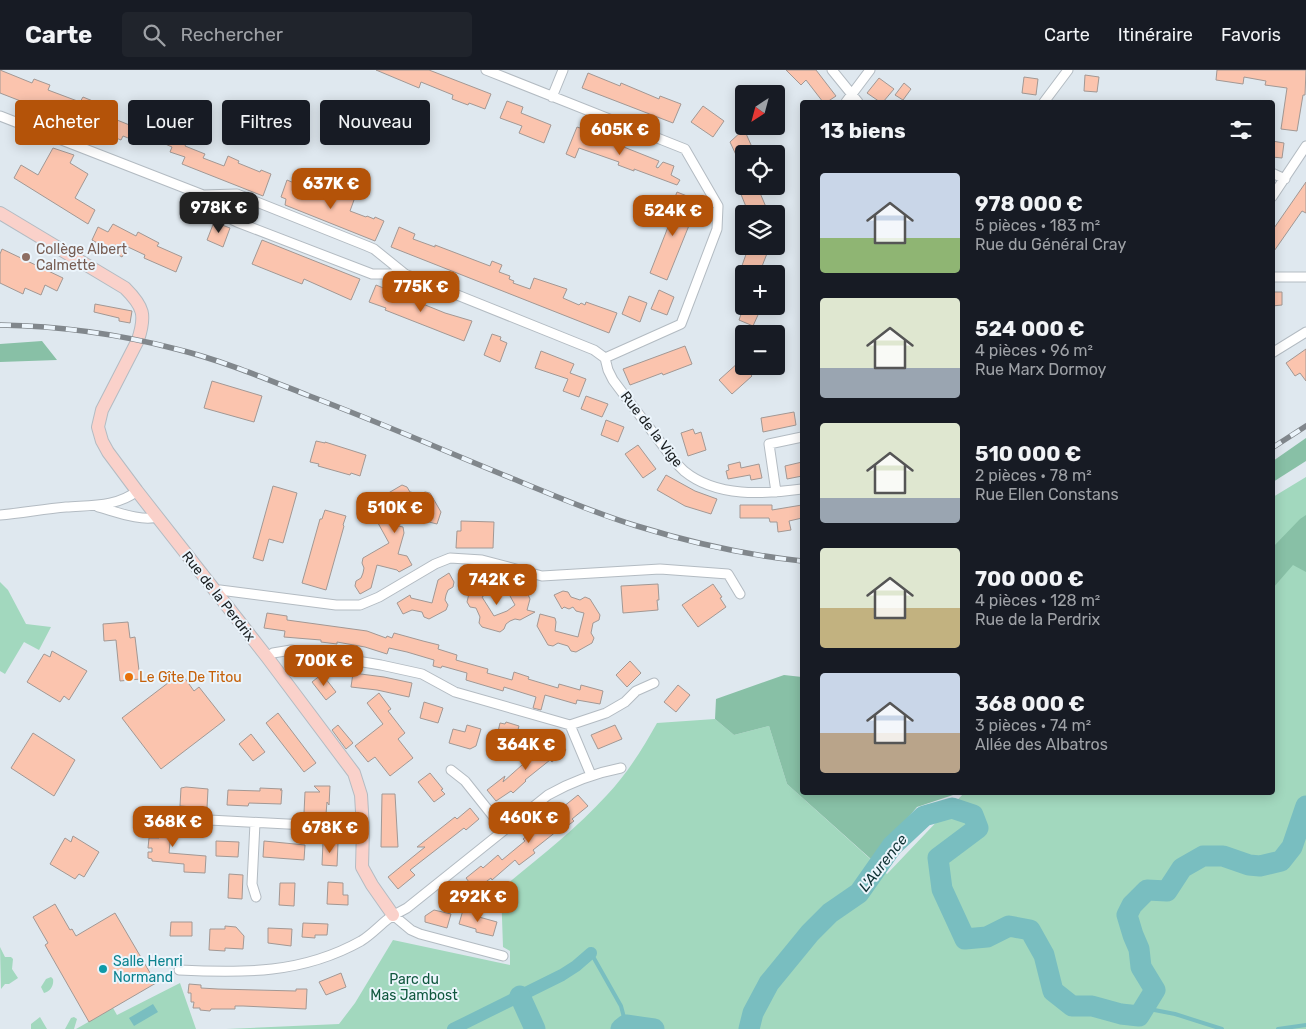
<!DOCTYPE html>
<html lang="fr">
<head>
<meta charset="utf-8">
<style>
	:root { --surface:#171b24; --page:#20242c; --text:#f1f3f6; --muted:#9ea1a6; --line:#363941; --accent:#b45309 }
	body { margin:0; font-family:Rubik,sans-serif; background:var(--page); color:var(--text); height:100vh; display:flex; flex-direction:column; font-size:19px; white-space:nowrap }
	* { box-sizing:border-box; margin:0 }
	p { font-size:16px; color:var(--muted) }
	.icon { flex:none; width:28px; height:28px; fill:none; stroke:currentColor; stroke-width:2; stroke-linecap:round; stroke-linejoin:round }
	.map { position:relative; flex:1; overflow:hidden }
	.sheet { position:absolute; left:800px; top:30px; width:475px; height:695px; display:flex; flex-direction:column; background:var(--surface); border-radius:5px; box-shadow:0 2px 12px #0003 }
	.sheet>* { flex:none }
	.hud { position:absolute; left:15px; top:30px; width:475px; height:45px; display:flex; gap:10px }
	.needle { width:32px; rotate:216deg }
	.tools { position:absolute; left:735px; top:15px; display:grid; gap:10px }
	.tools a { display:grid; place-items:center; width:50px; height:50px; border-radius:5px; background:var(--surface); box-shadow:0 2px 12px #0003; font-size:25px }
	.price { position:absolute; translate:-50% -42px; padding:0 11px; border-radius:10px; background:var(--accent); color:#fff; font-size:16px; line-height:32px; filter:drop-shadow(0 1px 2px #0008) }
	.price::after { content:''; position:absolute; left:50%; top:30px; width:15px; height:11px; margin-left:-8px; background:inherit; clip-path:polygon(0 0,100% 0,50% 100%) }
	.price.current { background:#222; color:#fff }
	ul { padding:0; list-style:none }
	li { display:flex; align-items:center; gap:15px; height:125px; padding:0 20px }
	li span { display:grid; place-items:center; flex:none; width:140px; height:100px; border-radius:5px; color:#555 }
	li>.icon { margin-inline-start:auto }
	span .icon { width:60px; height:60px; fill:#fffc; stroke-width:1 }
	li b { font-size:21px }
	h2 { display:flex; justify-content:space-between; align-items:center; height:60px; padding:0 20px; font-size:21px }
	.chip { padding:0 18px; border-radius:5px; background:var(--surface); box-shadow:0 2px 12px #0003; font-size:18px; line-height:45px }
	.chip.current { background:var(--accent); color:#fff }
	header { display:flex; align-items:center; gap:30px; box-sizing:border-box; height:70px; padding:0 25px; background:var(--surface); border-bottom:1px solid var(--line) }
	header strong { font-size:24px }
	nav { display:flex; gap:28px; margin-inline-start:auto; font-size:18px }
	.search { width:350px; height:45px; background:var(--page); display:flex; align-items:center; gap:12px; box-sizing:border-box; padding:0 18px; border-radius:5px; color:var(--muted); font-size:19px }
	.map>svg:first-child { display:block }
</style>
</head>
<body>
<header>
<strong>Carte</strong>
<div class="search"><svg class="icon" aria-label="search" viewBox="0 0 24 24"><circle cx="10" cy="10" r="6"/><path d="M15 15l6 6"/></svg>Rechercher</div>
<nav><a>Carte</a><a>Itinéraire</a><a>Favoris</a></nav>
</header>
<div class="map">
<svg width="1306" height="959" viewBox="0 0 1306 959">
	<rect width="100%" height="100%" fill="#dfe8ef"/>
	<!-- green -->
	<path fill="#a2d8be" d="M1306 407V959H226L339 954 355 933 393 870 510 895V881L503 877 501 819C537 789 575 760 607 725 627 704 643 678 657 653L715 649 734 665 769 656 787 714 887 804 964 723 1272 722 1273 427Z
		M0 512 8 520 26 554 51 557 39 580 24 572 5 604 0 601Z
		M0 877 5 887H11L13 889 12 899 18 908 9 914H5L1 919Z
		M51 907 53 909C54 915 51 921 44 923L41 917 46 909Z
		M180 913 196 959H76L113 938 117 945Z
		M40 947 47 959H31V954Z
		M74 947 77 949 74 959H65L71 948Z"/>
	<!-- forest -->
	<path fill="#88c0a6" d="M42 271 57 290 0 292V274Z
		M1306 368V391L1273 412V391Z
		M1306 445V502L1293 495 1273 518V477L1300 449Z
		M784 605 802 607V722L959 723 917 737 872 790 787 714 769 656 734 665 715 649 716 629Z"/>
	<!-- water -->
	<path fill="#79bec0" d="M153 934 158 942 134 956 129 948Z"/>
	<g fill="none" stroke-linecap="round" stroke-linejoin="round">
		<!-- stream -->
		<path stroke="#79bec0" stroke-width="4" d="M591 883 621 936 626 955
			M1144 938 1175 944 1222 959
			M1278 959 1306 955"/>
		<!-- canal -->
		<path stroke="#79bec0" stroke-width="12" d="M453 959 562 905 576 896 591 883"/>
		<!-- river -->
		<path stroke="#79bec0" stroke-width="21" d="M520 926 535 959
			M621 959 626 955 654 959
			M749 959 753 943 769 913 810 863 830 843 859 823 892 776 924 746 952 738 973 745 978 758 938 788 942 819 965 869 987 867 1009 856 1030 860 1044 885 1053 921 1072 936H1092L1121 944 1139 946 1155 920 1141 897 1139 879 1133 865 1127 845 1132 835 1147 820 1167 821 1182 798 1203 786H1223L1249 795 1260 796 1281 791 1292 777 1306 736"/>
	</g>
	<!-- building -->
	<path fill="#fbc4ae" stroke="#a29894" d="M0 0 32 13 34 9 50 15 48 20 80 32 83 27 105 36 102 44 132 56 136 46 149 52 148 54 188 69 185 76 205 84 203 88 224 96 228 86 239 91 238 93 260 102 261 100 271 104 263 126 182 94 185 87 170 82 172 77 154 69 153 71 143 67 141 73 123 66 121 70 0 23Z
		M376 0H429L491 24 485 39 469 33 468 35 452 29 453 25 421 12 419 18Z
		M786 0H816L836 26 827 32H823L806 10 801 15Z
		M1217 0H1306L1305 25H1303L1297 61 1281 59 1287 18 1265 15 1266 11 1244 7 1243 14 1216 10Z
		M588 3 620 16 621 13 659 29 660 26 681 34 673 53 582 18Z
		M1085 5 1099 7 1097 22 1084 21Z
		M1024 7 1038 9 1036 25 1022 23Z
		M879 8 894 19 883 32H880L867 23Z
		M904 13 911 19 903 30 895 25Z
		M507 31 523 37 521 43 551 55 544 73 519 63 522 56 500 48Z
		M703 36 724 51 713 67 691 52Z
		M577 57 586 60V62L659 91 656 97 658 98 663 92 674 96 671 105 680 110 677 115 634 99V101L618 95 619 92 579 78 575 88 566 84Z
		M744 59 755 84H744V102L730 72Z
		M1272 71 1284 73 1282 88 1272 87Z
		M53 78 74 85 70 93 88 104 75 128 95 140 88 154 14 108 21 95 38 105Z
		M287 110 335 130 338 123 354 130 350 141 366 147 367 146 374 149 375 147 384 151 375 171 285 135 286 129 281 127Z
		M1306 112V143L1302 141 1272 184V161Z
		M743 116H757L769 144H749L740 122 745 120Z
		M677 122 692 128 685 145 692 148 667 210 650 203 670 152 666 150Z
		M214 152 230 158 223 177 207 170Z
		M113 154 136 166 138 162 159 173 157 176 182 187 176 202 144 188 145 185 128 177 122 187 92 170 98 157 108 162Z
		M399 157 415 164 413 169 435 177V175L490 196 492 191 502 195 499 202 510 206 509 209 514 211 513 213 530 219 534 208 567 219 563 228 579 235 581 233 585 235 586 232 617 243 609 263 391 177Z
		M262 170 360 209 351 230 304 209 302 214 252 194Z
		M749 176H756L768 181 759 204H739Z
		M2 179 63 208 57 221 45 215 41 225 25 218 23 224 0 213V184Z
		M376 215 445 243 472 251 464 271 385 240 386 238 369 232Z
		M659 220 674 227 667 245 651 239Z
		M1272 222H1282V235L1272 236Z
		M629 226 647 233 640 252 622 244Z
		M95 234 132 241 130 253 119 251V248L94 242Z
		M744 236H762L753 256 739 250Z
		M492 264 501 267 500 270 507 273 500 292 484 285Z
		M685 276 692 294 663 305 662 303 630 315 623 299Z
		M1306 279V311L1300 303 1295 306 1286 293Z
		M541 281 574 294 570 303 586 309 579 327 563 321 568 309 535 298Z
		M739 292 752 306 732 324 719 310Z
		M212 311 262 326 254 352 204 338Z
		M586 326 608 334 602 347 581 339Z
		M794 342 796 355 763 362 761 348Z
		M606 350 624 357 618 372 601 365Z
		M693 359 695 364 701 362 706 380 688 386 681 363Z
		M316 371 325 373V372L366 385 360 406 351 403 350 405 318 396 319 394 310 392Z
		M638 375 656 399 643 408 625 384Z
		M740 392 741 398 759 394 762 408 751 410 750 405 728 409 726 401 729 400 728 395Z
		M802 392V406L787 409 785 396Z
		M666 405 695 421 717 429 711 444 685 436 657 420Z
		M402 415 407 417 410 422 415 423 420 425 425 422 430 423 441 442 437 454 425 451 421 447 423 438 401 431 394 455 403 457 404 463 398 484 407 486 412 495 399 502 397 500 377 495 371 518 360 524 355 516 356 511 361 508 363 503 364 498 362 493 363 488 389 473 378 453 379 448 384 445 386 440 387 435 384 430 385 425Z
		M273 416 297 423 283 473 269 469 263 491 253 488Z
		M740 435H772V440L802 435V448L789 451 791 460 778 462 777 452H770L769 448H740Z
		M325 440 346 446 343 455 344 456 326 520 302 513 320 449H322Z
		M461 451 494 452 493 478H456L457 461H461Z
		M449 503 454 512 453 517 448 520 446 525 445 530 448 535 446 540 429 549 424 547 422 542 412 540 403 544 397 533 410 525 411 528 432 533 438 510Z
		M484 505 490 515V521L482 527 494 546 507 541 515 535 510 526 514 522 524 516 530 529 527 540 535 542 520 550 515 549 510 551 506 554 504 559 500 562 482 557 479 553 480 547 476 538 470 537 467 532 472 511Z
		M658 514 659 530H657L658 540 623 543 621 516Z
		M713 514 722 527 720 528 726 537 698 557 682 535Z
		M563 521 568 522 571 527 580 530 585 527 590 529 600 545 599 550 593 553 591 563 594 568 592 573 576 582 571 581 568 576 558 573 553 576 548 575 537 556 540 544 555 548 556 552 555 561 578 567 584 543 576 541 573 537 569 539 564 537 562 539 554 525Z
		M267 543 287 546V550L367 561 386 568 387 566 392 568 394 563 423 571 439 575 438 579 457 585 456 590 488 599 487 603 512 610 514 602 529 607 528 609 558 618 559 614 580 620 581 615 603 621 600 634 577 630 576 634 545 625 541 640 533 638 536 627 504 617 503 621 466 610 467 603 442 596 441 598 433 596 434 590 407 582 389 578 387 584 365 577 337 572V574L321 572V570L284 567 285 561 264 558Z
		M128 552 130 568 135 567 140 609 120 611 116 570 104 571 103 554Z
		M52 581 87 601 69 630 64 626 60 632 27 612 44 584 50 587Z
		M630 591 641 603 627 617 616 605Z
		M181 603 194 621 199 617 225 650 161 699 122 648Z
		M353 603 384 607 412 613 409 627 377 620 351 617Z
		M322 604 336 622 326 630 312 612Z
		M678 615 690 625 676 642 664 632Z
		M379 623 391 639 388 641 405 663 398 669 413 688 390 706 375 687 368 692 355 676 383 654 367 633Z
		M424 632 443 638 438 653 420 648Z
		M278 643 316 693 304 702 266 653Z
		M506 652 519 656 514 674 501 670 502 667 497 666 500 653 505 654Z
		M338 655 353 673 346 679 332 660Z
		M467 655 481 659 476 676 470 679 449 673 453 659 465 662Z
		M615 655 622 669 598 679 591 665Z
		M33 663 75 690 54 726 11 698Z
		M251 664 265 682 253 691 239 674Z
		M557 669 566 680 552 692 550 690 525 710 526 711 513 723 511 721 496 731 487 720 505 706 503 712 541 678 543 681Z
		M430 703 443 719 441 720 445 724 434 732 418 712Z
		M314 716H330L329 735 327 732 326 744 304 743 305 722H320Z
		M186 717 208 719 207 738 180 736 181 718Z
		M260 718 282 719 280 720H282L281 734 249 733 248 736 227 735 228 720 260 721Z
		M382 724H395L398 777H381Z
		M578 725 588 736 572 749 574 751 558 763 557 761 533 780 535 783 519 795 515 790 492 810 491 808 475 820 466 808 481 796 483 798 498 785 502 790 525 771 523 769 539 756 540 758 564 739 563 737Z
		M470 738 479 749 466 760 464 758 410 800 415 805 398 819 388 807 425 777H417L455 747 457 749Z
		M160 739 173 740 169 783 206 786 205 803 184 802V794L152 791V789L148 788V782H152V778H148L149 768H159Z
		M73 766 99 782 84 807 79 804 75 809 50 794 65 768 71 772Z
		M216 771 239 772 238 787 216 786Z
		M264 771 305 775 304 790 263 787Z
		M323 772 338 773 337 796 322 795Z
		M229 804 243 805 242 829 228 828Z
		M328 812 343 813V825H348V835L327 834Z
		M280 813H295L294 836 279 835Z
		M55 834 70 860 72 859 76 866 115 843 156 913 89 952 45 875 48 873 33 847Z
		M434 840 451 844 447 858 425 852V846Z
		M463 840 480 845 479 847 497 852 493 866 476 862V859L459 854Z
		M171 852H192V866H170Z
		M303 853 328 854 327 865H315V868L302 867Z
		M225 856 236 857 244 866 243 879 225 878V881L209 880 210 859H225Z
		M268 858 292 859 291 876 268 873Z
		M341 903 346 917 326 925 319 912Z
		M189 914 201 915V918L218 919 296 921V919H307L306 939 243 936H235V939H211L210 941 200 940V938H193L194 932H191V923H188Z"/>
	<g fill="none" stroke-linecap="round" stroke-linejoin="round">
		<defs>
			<path id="street" d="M486 0 685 79 718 136 717 159 681 254 605 288
				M832 0 858 32
				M552 27 563 0
				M846 32 870 0
				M1044 32 1068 0
				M0 46 203 125 231 149 237 152 372 204H405
				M1272 103 1285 109
				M203 125 237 124 367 176 374 179 405 204 594 280 605 288
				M1272 127 1306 76
				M1272 207H1306
				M1272 283 1306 262
				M605 288 608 300 613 310C627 329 641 347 655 365 664 377 673 391 684 401 717 428 764 424 802 419
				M776 422 769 374 802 367
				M98 437C114 441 142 452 157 447
				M0 445C22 443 44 439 66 437 91 435 117 437 137 421
				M216 523 220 520 336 535H360L379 527 435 494 450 488 482 490 542 506 660 499 728 504 740 524
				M267 587 273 583 291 580 381 595 422 604 455 622 570 655 606 643 625 632 636 621 654 613
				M570 655 591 705
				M451 700 465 711 504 760
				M255 753 252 814 256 827
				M195 759 209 750 363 758
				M393 845 411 860 420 864 503 886
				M179 900C244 903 302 904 361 871 371 865 379 856 388 849 394 845 401 841 407 838L548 725C571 712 595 703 621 698"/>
			<path id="secondary" d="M0 143 125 218C144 237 146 245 138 270L102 340 98 357 102 371 108 382 137 421 267 587 354 703 361 725 363 758 362 797 372 815 393 845"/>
		</defs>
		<!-- street casing -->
		<use href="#street" stroke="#b3bbc2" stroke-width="11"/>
		<!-- secondary casing -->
		<use href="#secondary" stroke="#b3bbc2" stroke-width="14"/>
		<!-- street -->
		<use href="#street" stroke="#fff" stroke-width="9"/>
		<!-- secondary -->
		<use href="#secondary" stroke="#fad1ca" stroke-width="12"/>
		<defs>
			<path id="rail" d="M0 255C59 256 119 264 176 279 221 290 264 308 307 325 376 351 443 380 511 408 553 425 594 443 637 456 692 473 746 485 802 491
				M1272 378 1306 356"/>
		</defs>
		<!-- rail casing -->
		<use href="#rail" stroke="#81878c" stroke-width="5.5"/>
		<!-- rail -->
		<use href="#rail" stroke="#ecf5fc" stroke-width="4" stroke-dasharray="11" stroke-linecap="butt"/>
	</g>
	<!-- markers -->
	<circle fill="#8d6e63" stroke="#ecf5fc" stroke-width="2" cx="26" cy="187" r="5"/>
	<circle fill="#e8710a" stroke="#ecf5fc" stroke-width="2" cx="129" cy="607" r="5"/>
	<circle fill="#0f9aa8" stroke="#ecf5fc" stroke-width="2" cx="103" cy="899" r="5"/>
	<g text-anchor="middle" stroke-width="4" stroke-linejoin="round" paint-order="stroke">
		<!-- education labels -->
		<g font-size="14" fill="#785e54" stroke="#ecf5fc" text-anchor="start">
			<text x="36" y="184">Collège Albert<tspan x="36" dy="16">Calmette</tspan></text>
		</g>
		<!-- street labels -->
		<g font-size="14" fill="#1b1f21" stroke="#ecf5fc">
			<text transform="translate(652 359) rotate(52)" y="5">Rue de la Vige</text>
			<text transform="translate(219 526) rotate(52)" y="5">Rue de la Perdrix</text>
		</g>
		<!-- food labels -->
		<g font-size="14" fill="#c56008" stroke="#ecf5fc" text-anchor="start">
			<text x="139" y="612">Le Gîte De Titou</text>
		</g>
		<!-- culture labels -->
		<g font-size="14" fill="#0d838f" stroke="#ecf5fc" text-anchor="start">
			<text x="113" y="896">Salle Henri<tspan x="113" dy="16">Normand</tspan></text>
		</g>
		<!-- park labels -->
		<g font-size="14" fill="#10573e" stroke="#ecf5fc">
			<text x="414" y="914">Parc du<tspan x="414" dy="16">Mas Jambost</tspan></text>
		</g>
		<!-- water labels -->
		<g font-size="15" font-style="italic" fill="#0f3233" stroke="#ecf5fc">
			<text transform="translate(883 793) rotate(-52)" y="5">L'Aurence</text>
		</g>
	</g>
</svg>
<div class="tools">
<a><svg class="needle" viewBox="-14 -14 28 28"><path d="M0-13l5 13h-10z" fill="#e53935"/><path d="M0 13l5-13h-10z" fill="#9ea1a6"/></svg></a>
<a><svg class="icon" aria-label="locate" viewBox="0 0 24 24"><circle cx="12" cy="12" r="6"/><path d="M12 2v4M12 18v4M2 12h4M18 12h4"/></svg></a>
<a><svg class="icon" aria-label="layers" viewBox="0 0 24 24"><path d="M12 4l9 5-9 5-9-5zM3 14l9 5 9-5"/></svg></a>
<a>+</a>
<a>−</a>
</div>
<b class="price" style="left:620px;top:86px">605K €</b>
<b class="price" style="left:331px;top:140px">637K €</b>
<b class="price current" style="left:219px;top:164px">978K €</b>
<b class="price" style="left:673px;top:167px">524K €</b>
<b class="price" style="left:421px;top:243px">775K €</b>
<b class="price" style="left:395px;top:464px">510K €</b>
<b class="price" style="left:497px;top:536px">742K €</b>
<b class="price" style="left:324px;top:617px">700K €</b>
<b class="price" style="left:526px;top:701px">364K €</b>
<b class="price" style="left:529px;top:774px">460K €</b>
<b class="price" style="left:173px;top:778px">368K €</b>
<b class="price" style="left:330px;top:784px">678K €</b>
<b class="price" style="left:478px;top:853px">292K €</b>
<div class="hud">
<a class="chip current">Acheter</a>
<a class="chip">Louer</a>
<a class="chip">Filtres</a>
<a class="chip">Nouveau</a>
</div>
<section class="sheet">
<h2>13 biens<svg class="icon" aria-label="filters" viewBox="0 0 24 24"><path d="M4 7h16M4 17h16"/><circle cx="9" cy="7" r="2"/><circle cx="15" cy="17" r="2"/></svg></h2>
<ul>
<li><span style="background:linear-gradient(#c9d6e8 65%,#8fb573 0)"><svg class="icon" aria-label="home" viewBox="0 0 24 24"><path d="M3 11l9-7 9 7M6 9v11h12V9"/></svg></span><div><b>978 000 €</b><p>5 pièces · 183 m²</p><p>Rue du Général Cray</p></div></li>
<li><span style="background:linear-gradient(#dfe7d0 70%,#9aa5b1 0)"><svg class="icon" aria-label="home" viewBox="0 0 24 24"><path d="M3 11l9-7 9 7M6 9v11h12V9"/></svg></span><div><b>524 000 €</b><p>4 pièces · 96 m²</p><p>Rue Marx Dormoy</p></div></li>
<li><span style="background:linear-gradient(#dfe7d0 75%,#9aa5b1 0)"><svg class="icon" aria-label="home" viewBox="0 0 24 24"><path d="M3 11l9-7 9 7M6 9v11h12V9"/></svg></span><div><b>510 000 €</b><p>2 pièces · 78 m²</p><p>Rue Ellen Constans</p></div></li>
<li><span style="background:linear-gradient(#dfe7d0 60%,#c2b280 0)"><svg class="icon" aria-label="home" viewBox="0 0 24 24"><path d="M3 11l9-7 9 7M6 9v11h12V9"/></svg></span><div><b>700 000 €</b><p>4 pièces · 128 m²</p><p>Rue de la Perdrix</p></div></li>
<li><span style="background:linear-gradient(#c9d6e8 60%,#b9a48a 0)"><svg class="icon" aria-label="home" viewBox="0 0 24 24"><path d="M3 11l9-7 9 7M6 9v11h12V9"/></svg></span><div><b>368 000 €</b><p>3 pièces · 74 m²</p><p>Allée des Albatros</p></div></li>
</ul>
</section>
</div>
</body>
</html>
